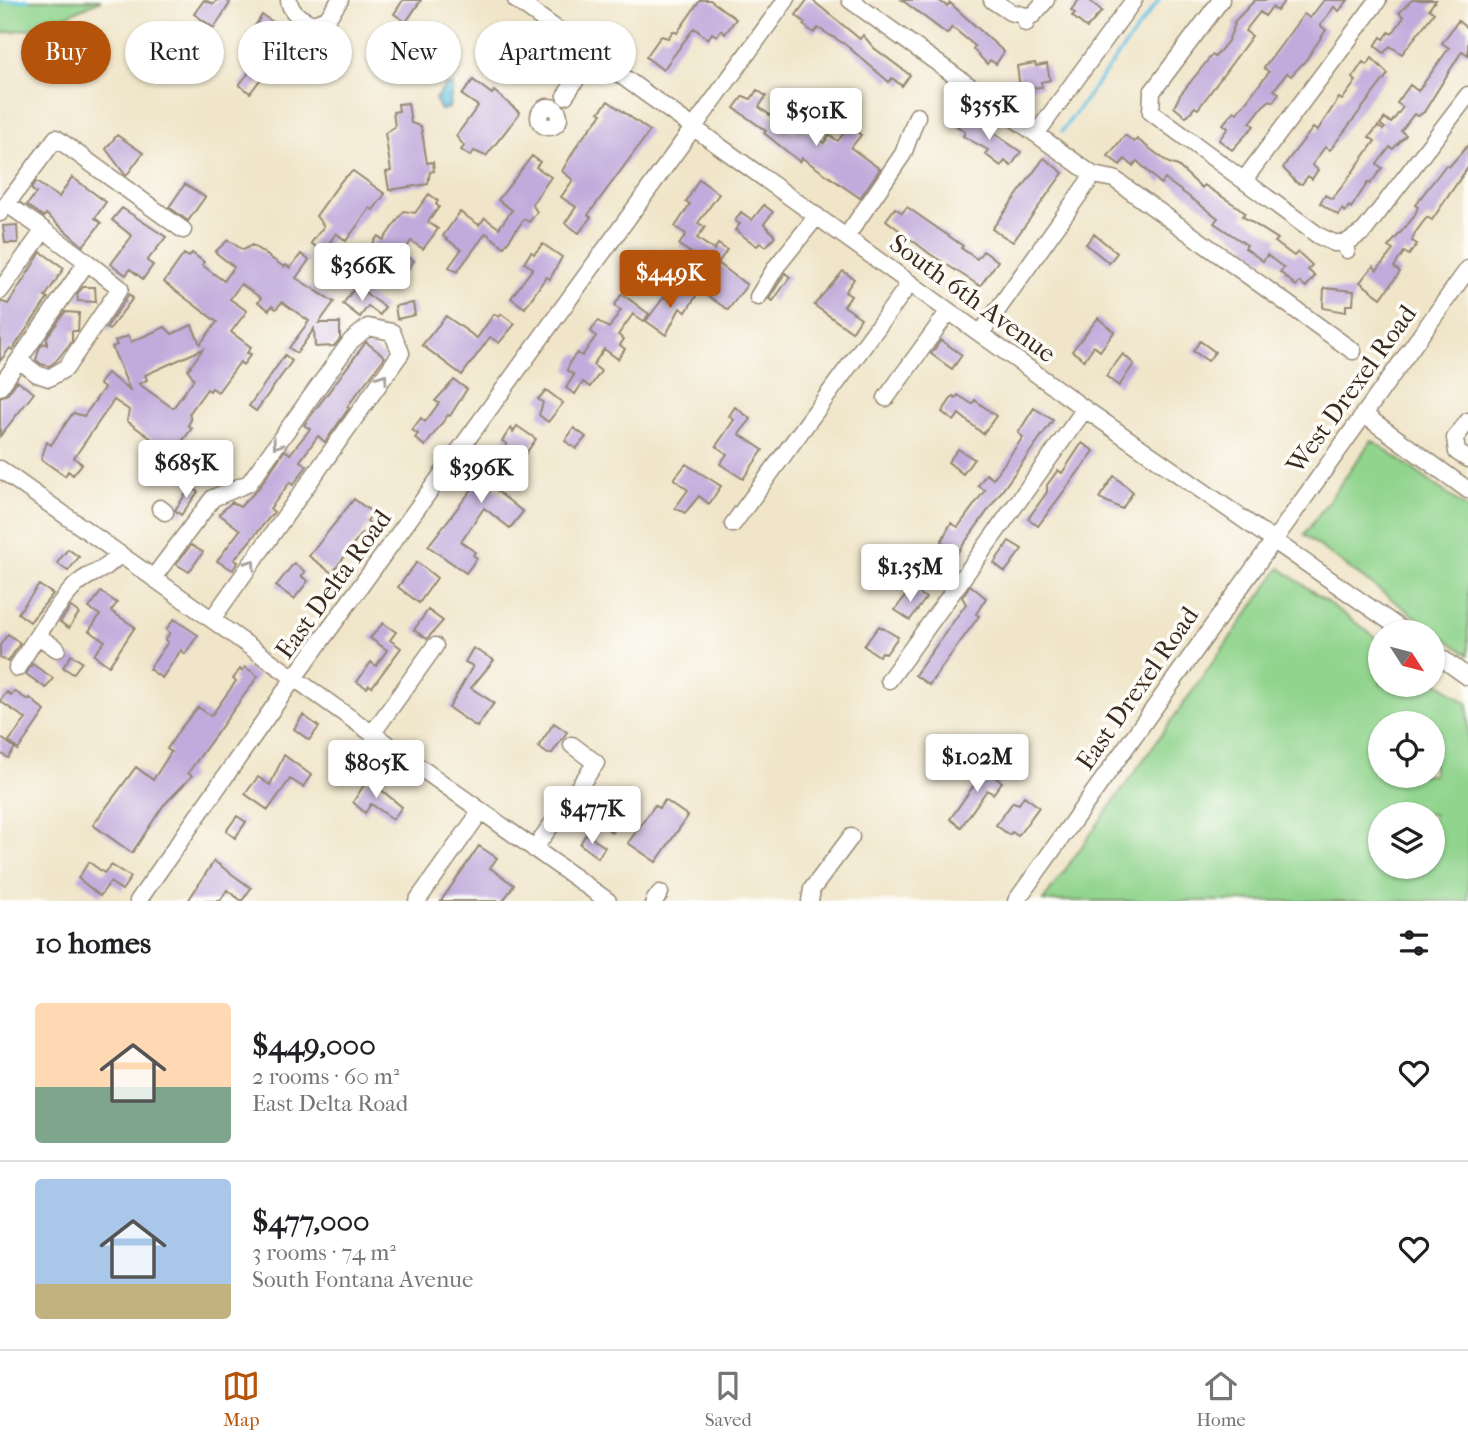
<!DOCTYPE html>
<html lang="en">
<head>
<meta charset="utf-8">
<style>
	:root { --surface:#fff; --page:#f6f6f6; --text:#202124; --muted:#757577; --line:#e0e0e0; --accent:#b45309 }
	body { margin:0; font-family:"IM FELL French Canon",serif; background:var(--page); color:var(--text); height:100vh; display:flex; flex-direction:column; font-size:26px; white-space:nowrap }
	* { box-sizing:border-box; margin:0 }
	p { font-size:23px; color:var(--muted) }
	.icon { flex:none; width:38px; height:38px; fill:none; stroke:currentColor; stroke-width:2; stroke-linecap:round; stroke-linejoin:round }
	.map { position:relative; height:901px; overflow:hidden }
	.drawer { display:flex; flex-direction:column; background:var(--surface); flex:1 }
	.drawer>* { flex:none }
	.guide { position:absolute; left:21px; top:21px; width:700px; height:63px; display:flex; gap:14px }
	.needle { width:46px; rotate:126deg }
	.tools { position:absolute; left:1368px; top:620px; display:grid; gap:14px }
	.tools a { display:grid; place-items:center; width:77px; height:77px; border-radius:50%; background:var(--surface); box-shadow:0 2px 5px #0004; font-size:35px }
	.price { position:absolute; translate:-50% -60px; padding:0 16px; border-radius:7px; background:#fff; color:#222; font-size:23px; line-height:46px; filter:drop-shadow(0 2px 4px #0008) }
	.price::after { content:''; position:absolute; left:50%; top:42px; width:21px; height:16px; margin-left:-10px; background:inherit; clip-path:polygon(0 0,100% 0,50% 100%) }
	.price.selected { background:var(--accent); color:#fff }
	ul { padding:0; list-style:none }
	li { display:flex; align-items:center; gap:21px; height:175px; padding:0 35px }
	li+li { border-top:2px solid var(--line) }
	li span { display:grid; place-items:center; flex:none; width:196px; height:140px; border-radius:7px; color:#555 }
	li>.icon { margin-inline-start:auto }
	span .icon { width:84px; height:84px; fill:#fffc; stroke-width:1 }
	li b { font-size:30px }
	h2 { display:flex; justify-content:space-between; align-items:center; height:84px; padding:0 35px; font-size:30px }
	.tag { padding:0 24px; border-radius:32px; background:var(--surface); box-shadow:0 2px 5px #0004; font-size:24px; line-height:63px }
	.tag.selected { background:var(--accent); color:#fff }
	.tab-bar { display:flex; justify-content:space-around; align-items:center; height:98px; border-top:2px solid var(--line); background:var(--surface); font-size:19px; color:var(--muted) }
	.tab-bar a { display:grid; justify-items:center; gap:4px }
	.tab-bar .selected { color:var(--accent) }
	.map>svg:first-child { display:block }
</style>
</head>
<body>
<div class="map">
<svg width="1468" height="901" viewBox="0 0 1468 901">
	<rect width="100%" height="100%" fill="#fdfcf7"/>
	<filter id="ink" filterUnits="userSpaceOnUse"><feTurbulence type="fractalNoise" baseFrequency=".0143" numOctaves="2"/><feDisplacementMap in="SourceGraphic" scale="14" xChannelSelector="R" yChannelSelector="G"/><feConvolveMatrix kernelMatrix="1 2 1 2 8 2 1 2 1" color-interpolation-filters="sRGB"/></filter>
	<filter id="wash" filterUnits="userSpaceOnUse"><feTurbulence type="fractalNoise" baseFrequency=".00686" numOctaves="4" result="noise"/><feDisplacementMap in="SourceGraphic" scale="28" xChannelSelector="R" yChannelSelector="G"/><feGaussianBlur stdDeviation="1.57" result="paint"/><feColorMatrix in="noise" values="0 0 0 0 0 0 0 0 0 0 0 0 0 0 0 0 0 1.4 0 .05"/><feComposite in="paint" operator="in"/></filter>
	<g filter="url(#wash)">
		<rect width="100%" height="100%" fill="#f0e5c9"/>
		<!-- green -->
		<path fill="#90d48d" stroke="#667f56" stroke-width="2" fill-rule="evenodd" d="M0 0H101L41 27 0 33Z
			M1372 440 1468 509V655L1304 535Z
			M1280 568 1381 641V684H1433V679L1468 704V901H1043ZM1381 723H1433V775H1381ZM1381 814H1433V866H1381Z"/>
		<!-- water -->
		<path fill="#64c0e2" stroke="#507580" stroke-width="2" d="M447 85H453L449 108 441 110 435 99Z"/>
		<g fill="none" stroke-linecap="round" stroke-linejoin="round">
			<!-- stream -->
			<path stroke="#64c0e2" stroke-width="3.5" d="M0 1 28 0
				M1062 131 1159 0"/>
		</g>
		<g id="blocks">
			<!-- building -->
			<path fill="#c1abdc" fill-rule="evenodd" d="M204 0 214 4 217 0H225L230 3 214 28 194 14Z
				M403 0H421L406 22 394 14Z
				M700 0H710L736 19 725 34 721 30 717 36 712 33 708 39 694 28 663 70 646 57 661 36 668 38 673 31 677 33Z
				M807 0H812L860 39 863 35 874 48 910 75 902 86 892 78 889 82 846 45 818 28 814 33 803 25 805 23 796 15Z
				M902 0H938L947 6 950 3 1004 52 996 64 990 60 987 64 973 49 975 46 952 27 947 34Z
				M1079 0H1089L1102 11 1087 28 1072 16 1075 13 1071 10Z
				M1255 0H1285L1277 11 1272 7 1265 16 1260 12 1245 31 1252 36 1198 109 1195 107 1186 117 1174 107 1180 95 1212 55 1215 57 1228 41 1235 24 1233 23Z
				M1324 0H1348L1339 11 1334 7 1320 25 1326 30 1306 60 1291 76 1287 73 1274 90 1279 93 1273 102 1270 100 1263 106 1250 123 1254 126 1232 150 1219 140 1228 128 1223 124 1234 111 1237 113 1269 72 1264 68 1304 14 1310 18Z
				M1412 0H1436L1429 9 1434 13 1402 54 1390 46 1384 53 1375 46 1381 37 1384 39 1389 32 1392 34 1404 17 1399 13Z
				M262 15 281 27 268 46 250 34Z
				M1458 21 1468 29V55L1462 51 1424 112 1418 116 1414 114 1401 131 1406 135 1393 149 1390 147 1377 164 1382 168 1370 184 1368 182 1351 208 1349 206 1345 212 1342 209 1338 215 1320 203 1325 195 1332 199 1341 188 1375 141 1369 137 1378 126 1383 130 1385 128 1380 124 1385 118 1391 123 1403 107 1397 103 1410 85 1418 91 1449 48 1442 43Z
				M266 51 276 59 250 93 239 85Z
				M1372 58 1388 74 1330 150 1325 147 1312 165 1318 170 1312 179 1308 176 1302 184 1297 183 1283 168 1288 160 1313 128 1317 131 1339 98 1342 100 1356 81 1352 78 1363 62 1367 65Z
				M1035 63 1036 66 1047 64 1050 80 1041 82 1042 87 1020 88 1017 66Z
				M473 80 492 94 494 91 520 113 486 156 474 151 470 156 461 150 464 146 456 136 478 106 462 95Z
				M757 90 766 96 759 107 794 133 799 126 824 143 829 135 838 141 849 126 861 135 851 148 880 169 860 198 802 158 800 162 764 133 766 131 734 108 743 96 751 99Z
				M608 101 650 131 588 215 591 217 579 233 565 223 576 207 561 197 573 180 562 171 579 142 602 114 599 112Z
				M408 103 411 123 421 126 427 163 433 162 434 171 430 172 428 184 389 190 386 172 391 171 385 133 395 127 393 112 399 111 398 104Z
				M966 114 1021 152 1011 166 1005 161 1001 166 985 154 988 150 963 136 965 132 957 126Z
				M117 135 143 153 126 176 106 149Z
				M1125 135 1134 142 1137 139 1169 163 1178 166 1202 188 1204 185 1238 207 1245 213 1242 216 1278 239 1275 242 1294 256 1298 252 1312 265 1308 270 1315 276 1306 287 1300 282 1296 286 1280 272 1284 268 1267 255 1263 261 1245 248 1247 245 1214 223 1218 218 1165 179 1161 184 1137 161 1133 166 1125 159 1120 165 1108 156Z
				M1468 145V167L1432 220 1427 217 1415 233 1412 241 1417 244 1409 255 1404 252 1394 267 1400 272 1381 298 1360 282 1373 266 1377 270 1393 250 1388 247 1414 217 1418 207 1415 205 1446 165 1449 167Z
				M532 156 540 162 536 167 551 177 532 204 537 212 529 222 524 219 504 247 486 233 457 272 449 267 461 250 443 236 460 212 479 225 485 218 499 228 512 210 498 200Z
				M1044 158 1063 173 1013 242 992 229Z
				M353 171 385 194 373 210 370 208 346 241 336 233 323 252 311 243 324 226 316 216 342 180Z
				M72 177 106 202 95 218 101 223 83 246 46 214 44 217 27 205 36 193 31 189 36 182 59 197Z
				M699 179 719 194 698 223 705 227 697 238 714 250 718 244 727 250 718 263 747 285 728 310 694 286 709 265 679 245 686 234 675 227 690 204 686 202Z
				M185 184 205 197 188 221 169 207Z
				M429 194 438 201 436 204 439 207 428 222 438 229 423 249 411 241 403 253 414 261 404 274 402 272 399 276 375 258 364 274 343 259 348 252 360 260 378 236 383 240 404 211 415 213Z
				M764 205 773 212 764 224 775 236 766 247 760 243 757 246 735 230 740 224 735 221 741 212 752 220Z
				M907 207 963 246 961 248 977 259 983 251 998 261 980 286 930 254 886 220 895 208 902 213Z
				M122 208 166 237 147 261 153 265 143 279 130 269 126 275 111 264 132 236 112 220Z
				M17 225 18 243H5L3 226Z
				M1094 234 1117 253 1109 263 1086 244Z
				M228 240 243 250 252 245 284 267 286 265 290 268 301 254 309 260 296 278 334 302 319 323H340V339L334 346 315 347 314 329 297 353 289 348 309 321 282 302 276 309 272 306 269 310 258 302 261 298 241 284 230 299 247 311 231 332 251 347 247 353 251 354 243 365 240 362 218 392 212 388 210 391 207 389 189 414 191 420 188 425 192 428 173 454 168 451 166 454 158 448 160 445 127 421 129 410 114 400 74 458 82 464 73 475 68 471 65 476 41 459 47 442 51 445 73 413 84 416 104 388 99 384 107 373 130 390 112 347 117 345 115 341 128 336 131 342 165 327 172 334 192 325 200 344 217 322 164 282 184 254 189 257 192 253 204 262 202 265 224 281 234 267 215 252ZM203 349 188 370 194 379 173 408 139 384 147 380 145 375Z
				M543 244 562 257 550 279 546 277 525 308 511 298 533 268 524 263 531 252 534 254Z
				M41 252 64 268 45 297 48 298 12 350 10 348 0 361V301L8 304Z
				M843 271 854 279 845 292 851 296 844 306 861 318 852 332 814 305Z
				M785 273 790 277 773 301 769 299Z
				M356 286 385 307 380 315 368 306 360 317 343 304Z
				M83 287H95L96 302 78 301 77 294Z
				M681 287 696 296 686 312 680 308 666 335 646 321 664 297 672 302Z
				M1324 288 1354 291 1353 305H1346V312L1323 308Z
				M129 294 133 298 109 330 106 328Z
				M622 294 649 314 644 321 633 314 618 335 624 339 620 345 625 349 618 359 604 349 593 365 601 371 590 387 583 382 575 394 566 388 574 375 567 370 571 360 577 353 582 356 596 336 591 331 598 321 609 328 621 310 614 306Z
				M413 303 415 315 397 319 395 306Z
				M65 312 79 313 78 331H72V341L56 361 49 366 41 364 36 360 39 349 43 343 47 345V337Z
				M494 314 499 317 501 314 515 324 499 343 490 337 462 375 422 345 446 316 477 338Z
				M1098 318 1114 332 1100 351 1094 346 1084 360 1072 351Z
				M941 340 962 355 952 369 931 354Z
				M1200 341 1215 352 1208 361 1193 351Z
				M366 342 385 357 347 407 349 408 325 442 318 436 300 461 307 466 293 485 290 482 270 509 274 512 234 560 238 562 233 570 217 561 240 530 219 514 232 502 240 507 258 489 285 450 290 454 310 429 304 425Z
				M1123 354 1134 364 1119 386 1106 376Z
				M285 355 292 361 256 411 249 406Z
				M454 380 467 389 450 416 448 415 425 446 415 438 418 434 412 430 421 418 425 422 439 403 435 401Z
				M17 381 34 393 0 436V397L8 394Z
				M546 390 563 403 548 422 539 415 543 403 538 399Z
				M958 395 972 404 975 400 996 416 983 434 959 414 954 421 942 412 953 396 956 398Z
				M735 407 751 419 739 434 763 450 743 479 720 464 727 454 716 446 734 420 729 416Z
				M1034 408 1053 420 940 577 929 569 947 546 941 542 951 523 958 527 985 490 978 486 986 474 993 479 1006 461 1023 437 1018 433Z
				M517 426 536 439 524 456 517 451 491 486 523 512 510 528 484 508 461 542 475 552 473 555 477 558 466 573 428 546 507 444 502 441 511 428 513 432Z
				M574 428 586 437 576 449 565 441Z
				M1082 443 1094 451 1038 526 1028 519 1047 492V485L1058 470 1062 473Z
				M958 449 974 459 963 474 948 462Z
				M686 464 721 486 709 504 699 496 685 513 675 508 688 490 674 479Z
				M1114 476 1133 492 1122 509 1099 498Z
				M191 486 198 492 181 515 175 510Z
				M354 499 373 513 367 521 370 523 332 573 309 556Z
				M1009 541 1022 549 1005 572 994 563Z
				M191 545 203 552 189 572 176 564Z
				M68 549 79 557 68 571 57 563Z
				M417 562 437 578 419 603 398 587Z
				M294 563 305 572 301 576 308 581 294 599 276 586Z
				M39 585 53 594 30 622 18 613Z
				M970 585 986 598 976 614 979 616 929 685 915 675 966 604 962 597Z
				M911 588 926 598 910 620 895 610Z
				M101 592 117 603 111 611 135 627 109 666 94 655 105 641 89 631 100 615 89 608Z
				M71 607 79 613 69 628 60 622Z
				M428 610 443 621 427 639 414 630Z
				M174 619 198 635 185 654 181 650 162 678 149 669 168 642 165 640 170 633 166 630Z
				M383 623 396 632 390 640 401 648 372 687 369 685 367 688 357 682 371 662 376 666 387 650 370 638Z
				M879 626 898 637 886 654 882 652 879 656 864 646Z
				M8 634 20 643 8 662 0 657V645Z
				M473 648 494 660 471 688 494 703 477 727 449 708 473 666 465 662Z
				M71 655 82 662 73 674 63 667Z
				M32 664 53 678 46 688 26 674Z
				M245 667 258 676 188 773 192 776 163 806 132 853 93 825 136 767 153 780 171 752 167 749 180 729 198 707 211 716 236 681 233 679 240 669 242 671Z
				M14 691 28 700 30 698 45 711 18 750 9 741 26 719 0 701 7 692 11 695Z
				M303 715 319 727 309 740 294 729Z
				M554 723 567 732 552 753 548 754 538 747Z
				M0 737 15 748 8 758 0 753Z
				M284 755 311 775 303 787 290 779 268 810 245 794 258 777 270 785Z
				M989 764 1000 772 996 778 1002 782 993 794 987 790 961 827 950 819Z
				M368 779 402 807 393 819 371 804 365 813 353 802Z
				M1024 796 1039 807 1018 836 1012 832 1009 835 996 825 1013 802 1019 804Z
				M610 797 629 811 612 833 594 817Z
				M665 800 688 816 656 862 628 843 655 805 659 808Z
				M237 816 246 822 235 838 226 831Z
				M586 834 605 847 598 858 580 844Z
				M479 846 497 858 490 868 514 885 503 901H441Z
				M214 861 251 888 242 901 227 890 220 901H188Z
				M89 862 104 873 111 865 131 877 122 890 110 882 100 896 78 878Z"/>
		</g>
	</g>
	<g filter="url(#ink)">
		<use href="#blocks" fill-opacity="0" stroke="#968874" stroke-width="2"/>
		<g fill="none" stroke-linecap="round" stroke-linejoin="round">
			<defs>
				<path id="minor" d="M289 0C290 13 303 20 313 24L327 19 340 0
					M516 0 1085 409 1405 632
					M850 0 1093 175 1114 179 1353 351
					M992 0 1010 12 1026 16
					M1221 0 1152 92 1151 112 1319 236 1334 243H1346
					M1026 23V16L1033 15 1046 0
					M565 96 593 55
					M539 117a10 10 0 1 1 20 0a10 10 0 1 1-20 0Z
					M1036 134 1134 0
					M1244 180 1378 0
					M7 204 44 230
					M0 213 56 138 183 230
					M846 237 903 154 917 116
					M1347 250 1346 243 1364 231 1468 95
					M0 291 44 230 87 262 0 387
					M758 297 776 267 817 216
					M981 333 1093 175
					M19 360 37 374 49 378 66 368 120 288 87 262
					M886 398 949 311
					M1363 414 1468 490
					M1468 421 1455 438 1457 452 1468 459
					M0 469 608 901
					M160 508 165 512
					M733 524 910 283
					M153 578 213 498 249 483 351 341 368 327 392 332 401 353 212 619
					M38 636 57 649
					M1433 652 1468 677
					M17 668C35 640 52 610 75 586 91 570 104 574 119 554
					M889 680 1085 409
					M372 734 435 646
					M534 849 596 763 572 745
					M138 901 294 678 786 0
					M417 901 481 811
					M654 901 660 893
					M810 901 812 889 851 837
					M1016 901 1468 269"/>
			</defs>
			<!-- minor casing -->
			<use href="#minor" stroke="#968874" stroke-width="19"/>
			<!-- minor -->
			<use href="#minor" stroke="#fff" stroke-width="16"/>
		</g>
		<!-- one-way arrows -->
		<defs><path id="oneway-chevron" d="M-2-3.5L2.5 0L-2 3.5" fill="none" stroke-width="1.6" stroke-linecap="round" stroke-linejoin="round" transform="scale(1.75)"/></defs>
		<g stroke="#a79f9a">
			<use href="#oneway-chevron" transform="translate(383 378) rotate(-55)"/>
			<use href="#oneway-chevron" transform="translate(277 444) rotate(126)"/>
			<use href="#oneway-chevron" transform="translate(251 564) rotate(-55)"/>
		</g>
	</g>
	<g text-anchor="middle" stroke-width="7" stroke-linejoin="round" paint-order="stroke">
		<!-- street labels -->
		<g font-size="26" fill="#3b2a1e" stroke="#fdfcf7">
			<text transform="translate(973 298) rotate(36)" y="9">South 6th Avenue</text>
			<text transform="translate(1351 389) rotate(-54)" y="9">West Drexel Road</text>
			<text transform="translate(333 584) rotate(-54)" y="9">East Delta Road</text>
			<text transform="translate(1137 688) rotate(-55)" y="9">East Drexel Road</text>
		</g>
	</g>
</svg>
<div class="tools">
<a><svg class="needle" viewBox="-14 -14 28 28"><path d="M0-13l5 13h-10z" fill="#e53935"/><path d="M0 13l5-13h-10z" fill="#757577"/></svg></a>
<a><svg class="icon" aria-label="locate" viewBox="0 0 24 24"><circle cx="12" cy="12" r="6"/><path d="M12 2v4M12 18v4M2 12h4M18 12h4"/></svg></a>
<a><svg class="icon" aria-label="layers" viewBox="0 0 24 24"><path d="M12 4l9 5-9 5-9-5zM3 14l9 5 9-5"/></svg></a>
</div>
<b class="price" style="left:989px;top:142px">$355K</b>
<b class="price" style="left:816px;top:148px">$501K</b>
<b class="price" style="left:362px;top:303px">$366K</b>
<b class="price selected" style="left:670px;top:310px">$449K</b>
<b class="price" style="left:186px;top:500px">$685K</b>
<b class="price" style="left:481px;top:505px">$396K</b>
<b class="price" style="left:910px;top:604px">$1.35M</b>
<b class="price" style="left:977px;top:794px">$1.02M</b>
<b class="price" style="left:376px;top:800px">$805K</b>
<b class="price" style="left:592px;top:846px">$477K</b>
<div class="guide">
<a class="tag selected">Buy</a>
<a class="tag">Rent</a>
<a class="tag">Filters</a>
<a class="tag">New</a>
<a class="tag">Apartment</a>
</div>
</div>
<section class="drawer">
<h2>10 homes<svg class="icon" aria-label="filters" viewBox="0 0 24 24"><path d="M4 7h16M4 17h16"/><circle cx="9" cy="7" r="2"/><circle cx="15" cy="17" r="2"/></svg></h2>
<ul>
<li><span style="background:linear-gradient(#ffd9b3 60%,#7fa58c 0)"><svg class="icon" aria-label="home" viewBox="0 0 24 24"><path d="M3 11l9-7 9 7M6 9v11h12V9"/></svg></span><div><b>$449,000</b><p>2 rooms · 60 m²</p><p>East Delta Road</p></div><svg class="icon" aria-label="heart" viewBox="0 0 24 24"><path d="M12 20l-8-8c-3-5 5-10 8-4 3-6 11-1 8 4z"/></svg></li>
<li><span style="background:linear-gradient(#a9c7e8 75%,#c2b280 0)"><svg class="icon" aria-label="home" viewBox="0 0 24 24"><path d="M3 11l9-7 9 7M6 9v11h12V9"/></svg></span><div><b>$477,000</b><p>3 rooms · 74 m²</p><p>South Fontana Avenue</p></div><svg class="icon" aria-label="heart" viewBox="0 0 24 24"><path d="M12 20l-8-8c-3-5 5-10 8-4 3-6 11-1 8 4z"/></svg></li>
</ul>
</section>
<nav class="tab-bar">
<a class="selected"><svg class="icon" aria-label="map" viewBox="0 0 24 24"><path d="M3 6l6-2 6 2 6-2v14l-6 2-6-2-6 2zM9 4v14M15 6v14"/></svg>Map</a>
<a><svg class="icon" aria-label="saved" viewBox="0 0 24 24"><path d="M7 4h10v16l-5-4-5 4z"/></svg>Saved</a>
<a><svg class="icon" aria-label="home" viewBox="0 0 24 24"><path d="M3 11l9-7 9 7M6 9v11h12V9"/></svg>Home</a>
</nav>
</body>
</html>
